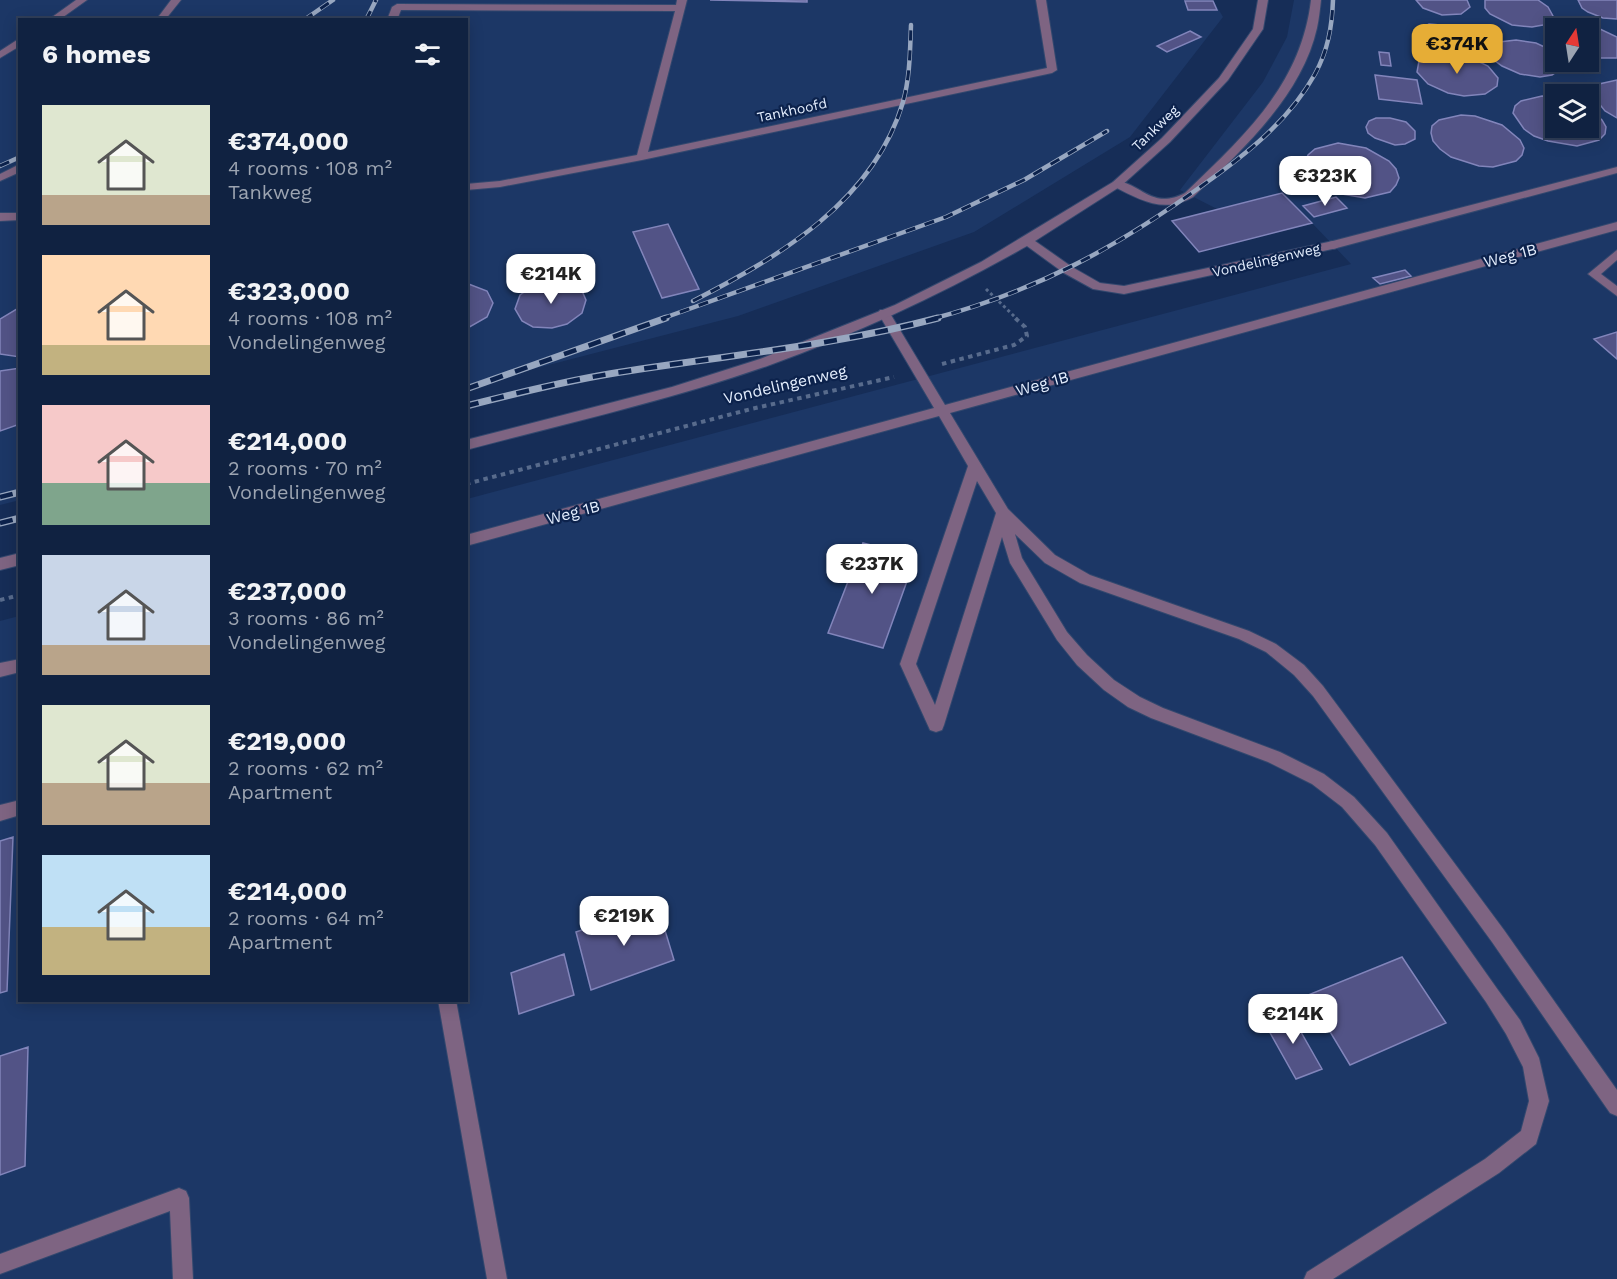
<!DOCTYPE html>
<html lang="en">
<head>
<meta charset="utf-8">
<style>
	:root { --surface:#102241; --page:#192a48; --text:#f1f3f6; --muted:#9ca4b1; --line:#303f5a; --accent:#e6ad36 }
	body { margin:0; font-family:"Work Sans",sans-serif; background:var(--page); color:var(--text); height:100vh; display:flex; flex-direction:column; font-size:22px; white-space:nowrap }
	* { box-sizing:border-box; margin:0 }
	p { font-size:20px; color:var(--muted) }
	.icon { flex:none; width:33px; height:33px; fill:none; stroke:currentColor; stroke-width:2; stroke-linecap:round; stroke-linejoin:round }
	.map { position:relative; flex:1; overflow:hidden }
	.details { position:absolute; left:18px; top:18px; width:450px; height:984px; display:flex; flex-direction:column; background:var(--surface); border-radius:0px; box-shadow:0 3px 15px #0003,0 0 0 2px var(--line) }
	.details>* { flex:none }
	.needle { width:39px; rotate:12deg }
	.tools { position:absolute; left:1545px; top:18px; display:grid; gap:12px }
	.tools a { display:grid; place-items:center; width:54px; height:54px; border-radius:0px; background:var(--surface); box-shadow:0 3px 15px #0003,0 0 0 2px var(--line); font-size:30px }
	.price { position:absolute; translate:-50% -51px; padding:0 14px; border-radius:12px; background:#fff; color:#222; font-size:20px; line-height:39px; filter:drop-shadow(0 2px 3px #0008) }
	.price::after { content:''; position:absolute; left:50%; top:36px; width:18px; height:14px; margin-left:-9px; background:inherit; clip-path:polygon(0 0,100% 0,50% 100%) }
	.price.current { background:var(--accent); color:#111 }
	ul { padding:0; list-style:none }
	li { display:flex; align-items:center; gap:18px; height:150px; padding:0 24px }
	li span { display:grid; place-items:center; flex:none; width:168px; height:120px; border-radius:0px; color:#555 }
	li>.icon { margin-inline-start:auto }
	span .icon { width:72px; height:72px; fill:#fffc; stroke-width:1 }
	li b { font-size:26px }
	h2 { display:flex; justify-content:space-between; align-items:center; height:72px; padding:0 24px; font-size:26px }
	.map>svg:first-child { display:block }
</style>
</head>
<body>
<div class="map">
<svg width="1617" height="1279" viewBox="0 0 1617 1279">
	<rect width="100%" height="100%" fill="#162d57"/>
	<!-- built -->
	<path fill="#1c3766" fill-rule="evenodd" d="M0 0H1213L1223 17 1130 137 974 232 738 316 467 386 466 20H20V500L0 505Z
		M1294 0H1617V1279H0V621L19 616 20 1000H466L467 499 1351 264 1312 223 1199 252 1172 221 1217 209 1180 190 1263 82 1287 37ZM1556 28H1588V62H1556ZM1556 94H1588V128H1556Z"/>
	<!-- building -->
	<path fill="#525386" stroke="#8285bb" stroke-width="1.5" d="M710 0H807V2Z
		M1416 0H1467L1470 7 1461 14 1442 15 1423 8Z
		M1485 0H1538L1548 7 1553 16 1550 22 1543 25 1532 27 1512 25 1490 14 1485 8Z
		M1578 0H1617V19L1603 18 1588 12 1582 8Z
		M1185 1H1213L1217 10H1188Z
		M1429 24 1452 26 1459 30 1463 38 1459 42 1452 44 1432 41 1421 31 1423 27Z
		M1576 26 1600 29 1617 37V58H1588V28H1565Z
		M1190 31 1201 37 1167 52 1157 46Z
		M1516 40 1536 43 1553 51 1556 53V62H1562V68L1552 75 1540 77 1520 74 1502 66 1494 60 1491 49 1499 42Z
		M1379 52 1389 53 1391 66 1381 65Z
		M1447 53 1469 57 1488 66 1498 78 1497 86 1485 94 1464 96 1448 93 1428 84 1417 72 1419 61 1433 54Z
		M1375 75 1417 80 1422 104 1379 99Z
		M1617 80V118L1605 111 1593 96 1594 89 1599 84Z
		M1542 96 1556 97V128H1588V108L1602 120 1606 127 1605 134 1599 140 1577 146 1548 141 1534 136 1524 129 1513 113 1515 106 1521 101Z
		M1461 115 1475 116 1502 125 1520 140 1524 148 1522 155 1516 161 1493 167 1479 166 1451 157 1440 149 1433 141 1431 133 1432 126 1439 120Z
		M1376 118H1390L1406 122 1415 131V139L1405 144 1395 145 1375 138 1368 133 1366 127 1369 121Z
		M1338 143 1366 148 1389 161 1396 169 1399 178 1396 185 1390 192 1365 198 1336 193 1323 187 1306 171 1305 162 1308 155 1315 149Z
		M1282 193 1312 223 1199 252 1172 221Z
		M1336 197 1347 208 1314 217 1303 206Z
		M668 224 699 289 662 298 633 232Z
		M1405 270 1411 276 1380 284 1373 278Z
		M557 281 575 285 582 291 586 300 582 313 567 324 552 328 533 327 522 321 515 309 520 295 536 284Z
		M466 283 487 291 493 303 487 317 466 329Z
		M20 307V357L0 354V319Z
		M1617 332V359L1594 339Z
		M20 368V424L0 431V371Z
		M863 543 916 556 883 648 828 633Z
		M13 837 7 991 0 993V841Z
		M657 904 674 960 591 990 576 932Z
		M564 954 574 995 519 1014 511 973Z
		M1402 957 1446 1023 1350 1065 1308 995Z
		M1289 1011 1322 1069 1296 1079 1264 1022Z
		M28 1047 25 1166 0 1175V1056Z"/>
	<g fill="none" stroke-linecap="round" stroke-linejoin="round">
		<defs>
			<path id="lane" d="M76 0H87L59 20H48Z
				M171 0H181L165 20H156Z
				M677 0H687L648 152 1047 68 1036 0H1046L1057 70 1052 73 642 160 500 187 466 190V184L500 181 637 155 675 11 401 10 397 20H387L392 7 397 4 676 5Z
				M1311 0H1321C1320 9 1319 19 1317 28 1302 96 1241 151 1193 197 1164 214 1140 200 1113 186V182C1138 178 1150 212 1185 193 1244 136 1301 85 1311 0Z
				M20 38V46L0 58V51Z
				M20 164V172L0 181V174Z
				M1617 167V173L1333 249 1327 245 1329 242Z
				M0 213H20V220L0 221Z
				M1617 222V230L950 413 1008 509 1055 555 1090 575 1249 631 1276 644 1304 665 1323 686 1504 930 1617 1090V1116L1610 1113 1492 942 1313 696 1294 675 1266 652 1239 639 1080 583 1045 563 1015 534 1022 558 1067 632 1087 655 1114 680 1140 697 1163 708 1280 752 1324 774 1354 797 1387 833 1498 990 1520 1020 1539 1058 1549 1101 1536 1144 1499 1173 1333 1279H1304L1307 1272 1485 1159 1521 1131 1529 1101 1523 1067 1506 1034 1486 1002 1375 845 1342 807 1312 784 1268 762 1151 718 1128 707 1104 690 1077 665 1057 640 1010 563 1002 537 944 725 942 730 936 732 930 730 900 664 968 466 939 416 466 546V535L934 408 878 313 880 310H888L945 405ZM977 481 996 513 935 705 916 664Z
				M1617 250V260L1601 274 1617 286V296L1588 274Z
				M20 659V672L0 677V663Z
				M20 800V815L0 821V805Z
				M438 1000H456L507 1279H487Z
				M179 1188 186 1191 189 1198 193 1279H173L170 1211 0 1274V1254Z"/>
			<path id="street" d="M1258 0H1268L1263 29 1228 80 1170 142 1121 186 1035 241 1072 267 1100 283 1124 286 1333 241 1339 245 1337 248 1124 294 1093 289 1064 273 1027 246C944 293 859 333 770 365 671 400 568 423 466 450V440L672 387 760 359 895 305 981 262 1113 182 1162 138 1219 78 1253 29Z
				M20 553V565L0 570V558Z"/>
		</defs>
		<!-- lane casing -->
		<use href="#lane" stroke="#33486e" stroke-width="2"/>
		<!-- street casing -->
		<use href="#street" stroke="#33486e" stroke-width="2"/>
		<!-- path-far1 -->
		<path stroke="#586b8c" stroke-width="3" stroke-dasharray="3 3" stroke-linecap="butt" d="M986 289 1017 319"/>
		<!-- path -->
		<path stroke="#586b8c" stroke-width="4" stroke-dasharray="4.5 4.5" stroke-linecap="butt" d="M942 364 1014 345 1027 336 1025 327 1015 318
			M466 484 751 409 894 377
			M0 600 20 595"/>
		<!-- lane -->
		<use href="#lane" fill="#7e6482" fill-rule="evenodd"/>
		<!-- street -->
		<use href="#street" fill="#7e6482" fill-rule="evenodd"/>
		<defs>
			<path id="rail-far1" d="M304 20 333 0
				M366 20 376 0
				M0 166 20 157
				M693 301C779 257 874 201 903 102 910 77 910 51 911 25
				M661 319 946 217 1024 180 1107 131
				M932 319C1036 291 1116 248 1203 185 1245 155 1289 121 1315 74 1328 50 1332 27 1333 0"/>
			<path id="rail" d="M466 389 666 318
				M466 406C513 394 561 382 609 374 720 356 828 347 938 318
				M0 497 20 492
				M0 523 20 518"/>
		</defs>
		<!-- rail-far1 casing -->
		<use href="#rail-far1" stroke="#98a7c0" stroke-width="4.5"/>
		<!-- rail casing -->
		<use href="#rail" stroke="#98a7c0" stroke-width="7"/>
		<!-- rail-far1 -->
		<use href="#rail-far1" stroke="#0c224c" stroke-width="3" stroke-dasharray="10" stroke-linecap="butt"/>
		<!-- rail -->
		<use href="#rail" stroke="#0c224c" stroke-width="4.5" stroke-dasharray="13" stroke-linecap="butt"/>
	</g>
	<g text-anchor="middle" stroke-width="4.5" stroke-linejoin="round" paint-order="stroke">
		<!-- far-street labels -->
		<g font-size="14" fill="#e3edfd" stroke="#0c224c">
			<text transform="translate(792 110) rotate(-12)" y="5">Tankhoofd</text>
			<text transform="translate(1155 128) rotate(-44)" y="5">Tankweg</text>
			<text transform="translate(1266 260) rotate(-13)" y="5">Vondelingenweg</text>
		</g>
		<!-- street labels -->
		<g font-size="16" fill="#e3edfd" stroke="#0c224c">
			<text transform="translate(1510 255) rotate(-15)" y="6">Weg 1B</text>
			<text transform="translate(1042 383) rotate(-16)" y="6">Weg 1B</text>
			<text transform="translate(785 384) rotate(-13)" y="6">Vondelingenweg</text>
			<text transform="translate(573 512) rotate(-15)" y="6">Weg 1B</text>
		</g>
	</g>
</svg>
<div class="tools">
<a><svg class="needle" viewBox="-14 -14 28 28"><path d="M0-13l5 13h-10z" fill="#e53935"/><path d="M0 13l5-13h-10z" fill="#9ca4b1"/></svg></a>
<a><svg class="icon" aria-label="layers" viewBox="0 0 24 24"><path d="M12 4l9 5-9 5-9-5zM3 14l9 5 9-5"/></svg></a>
</div>
<b class="price current" style="left:1457px;top:75px">€374K</b>
<b class="price" style="left:1325px;top:207px">€323K</b>
<b class="price" style="left:551px;top:305px">€214K</b>
<b class="price" style="left:872px;top:595px">€237K</b>
<b class="price" style="left:624px;top:947px">€219K</b>
<b class="price" style="left:1293px;top:1045px">€214K</b>
<section class="details">
<h2>6 homes<svg class="icon" aria-label="filters" viewBox="0 0 24 24"><path d="M4 7h16M4 17h16"/><circle cx="9" cy="7" r="2"/><circle cx="15" cy="17" r="2"/></svg></h2>
<ul>
<li><span style="background:linear-gradient(#dfe7d0 75%,#b9a48a 0)"><svg class="icon" aria-label="home" viewBox="0 0 24 24"><path d="M3 11l9-7 9 7M6 9v11h12V9"/></svg></span><div><b>€374,000</b><p>4 rooms · 108 m²</p><p>Tankweg</p></div></li>
<li><span style="background:linear-gradient(#ffd9b3 75%,#c2b280 0)"><svg class="icon" aria-label="home" viewBox="0 0 24 24"><path d="M3 11l9-7 9 7M6 9v11h12V9"/></svg></span><div><b>€323,000</b><p>4 rooms · 108 m²</p><p>Vondelingenweg</p></div></li>
<li><span style="background:linear-gradient(#f6c9c9 65%,#7fa58c 0)"><svg class="icon" aria-label="home" viewBox="0 0 24 24"><path d="M3 11l9-7 9 7M6 9v11h12V9"/></svg></span><div><b>€214,000</b><p>2 rooms · 70 m²</p><p>Vondelingenweg</p></div></li>
<li><span style="background:linear-gradient(#c9d6e8 75%,#b9a48a 0)"><svg class="icon" aria-label="home" viewBox="0 0 24 24"><path d="M3 11l9-7 9 7M6 9v11h12V9"/></svg></span><div><b>€237,000</b><p>3 rooms · 86 m²</p><p>Vondelingenweg</p></div></li>
<li><span style="background:linear-gradient(#dfe7d0 65%,#b9a48a 0)"><svg class="icon" aria-label="home" viewBox="0 0 24 24"><path d="M3 11l9-7 9 7M6 9v11h12V9"/></svg></span><div><b>€219,000</b><p>2 rooms · 62 m²</p><p>Apartment</p></div></li>
<li><span style="background:linear-gradient(#bfe0f5 60%,#c2b280 0)"><svg class="icon" aria-label="home" viewBox="0 0 24 24"><path d="M3 11l9-7 9 7M6 9v11h12V9"/></svg></span><div><b>€214,000</b><p>2 rooms · 64 m²</p><p>Apartment</p></div></li>
</ul>
</section>
</div>
</body>
</html>
